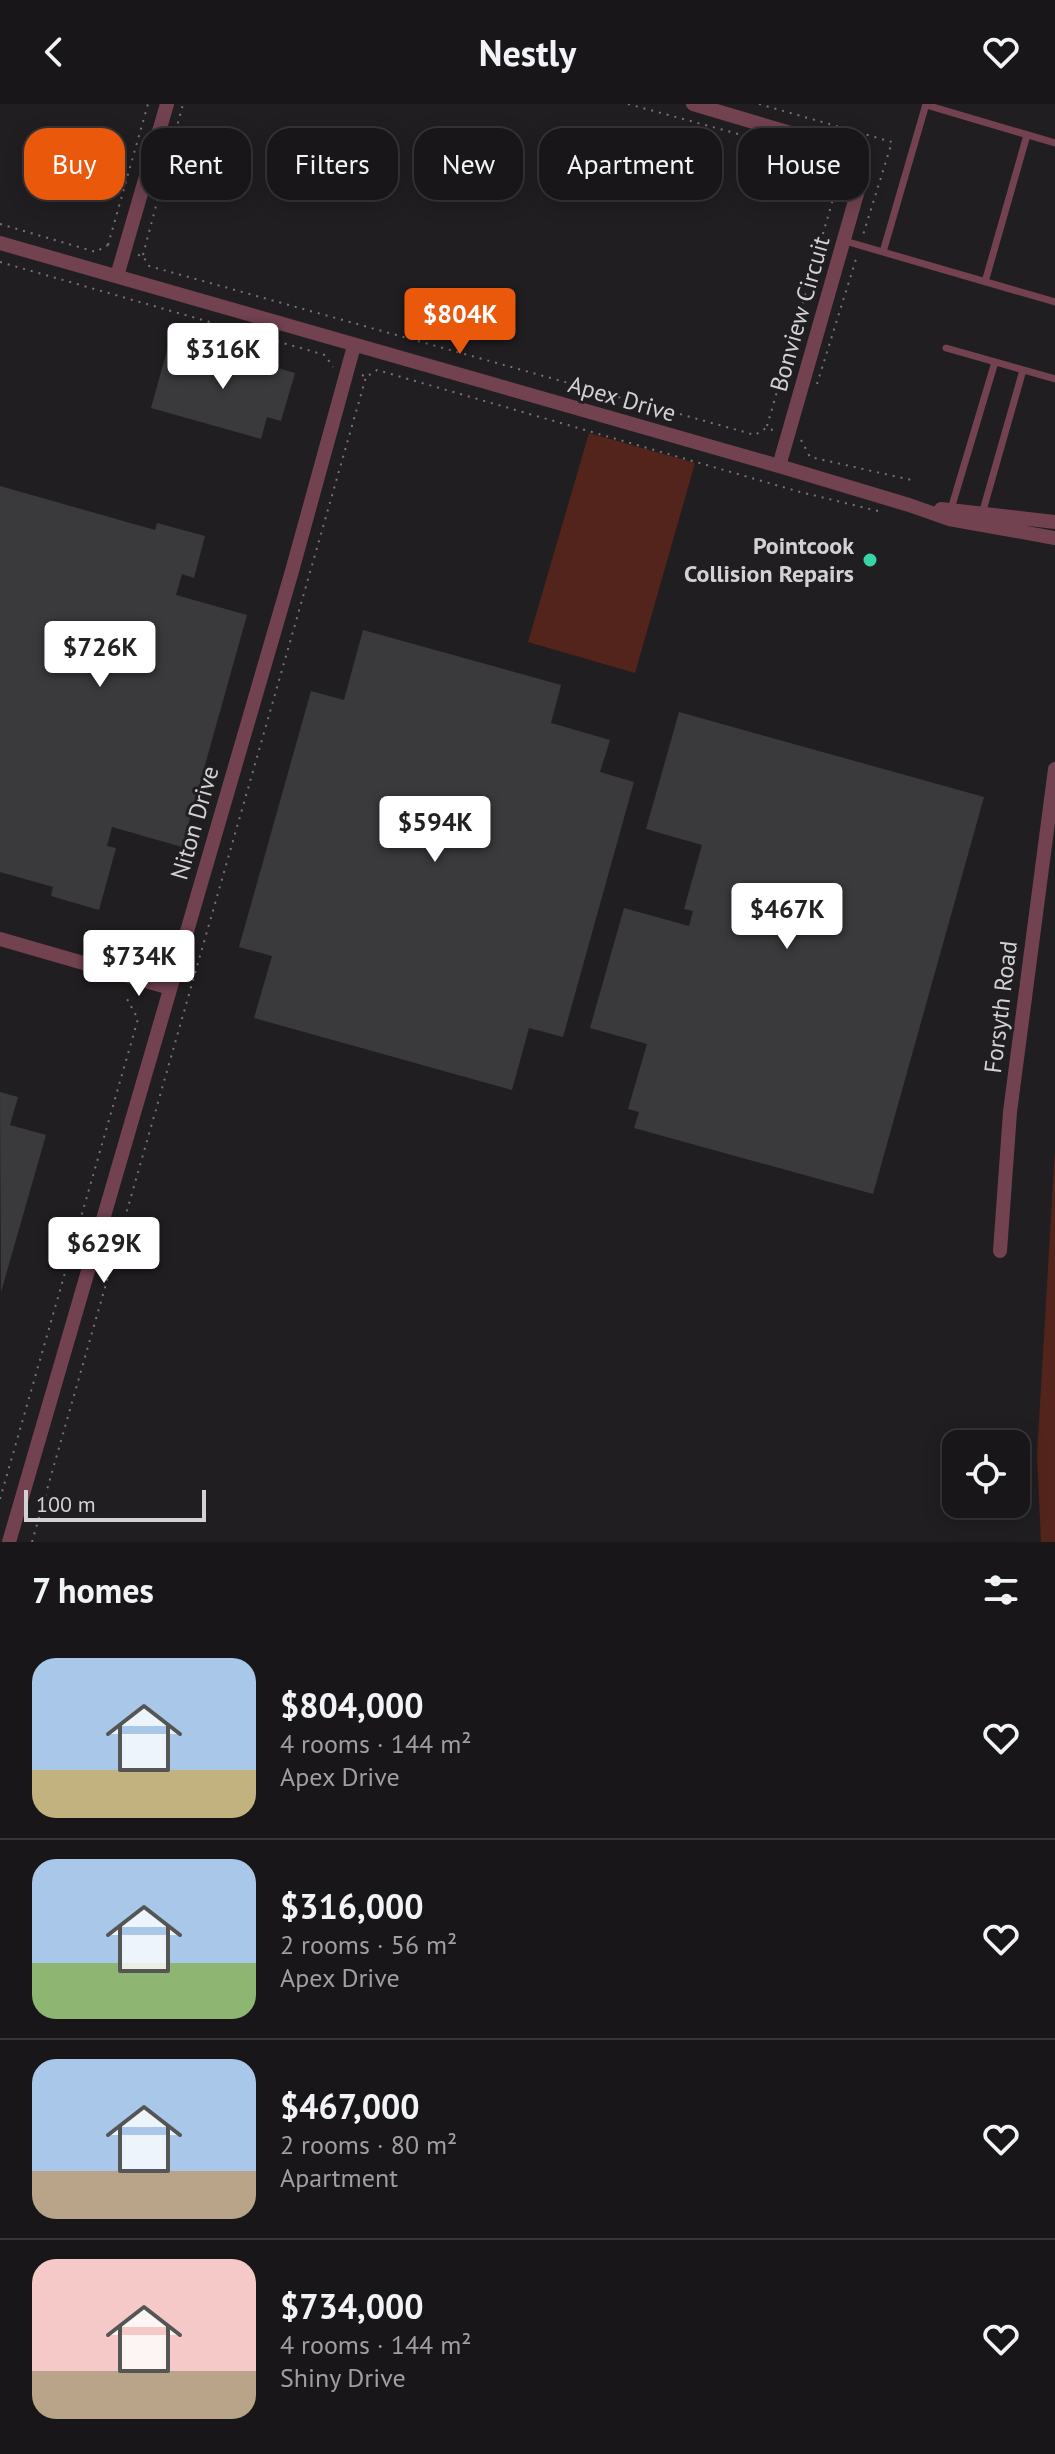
<!DOCTYPE html>
<html lang="en">
<head>
<meta charset="utf-8">
<style>
	:root { --surface:#181618; --page:#252325; --text:#f1f3f6; --muted:#9f9fa2; --line:#363537; --accent:#ea580c }
	body { margin:0; font-family:"PT Sans",sans-serif; background:var(--page); color:var(--text); height:100vh; display:flex; flex-direction:column; font-size:30px; white-space:nowrap }
	* { box-sizing:border-box; margin:0 }
	p { font-size:26px; color:var(--muted) }
	.icon { flex:none; width:44px; height:44px; fill:none; stroke:currentColor; stroke-width:2; stroke-linecap:round; stroke-linejoin:round }
	.map { position:relative; height:1438px; overflow:hidden }
	.details { display:flex; flex-direction:column; background:var(--surface); flex:1 }
	.details>* { flex:none }
	.guide { position:absolute; left:24px; top:24px; width:1008px; height:72px; display:flex; gap:16px }
	.controls { position:absolute; left:942px; top:1326px; display:grid; gap:16px }
	.controls a { display:grid; place-items:center; width:88px; height:88px; border-radius:16px; background:var(--surface); box-shadow:0 4px 20px #0003,0 0 0 2px var(--line); font-size:40px }
	.scale { position:absolute; left:24px; bottom:20px; width:182px; box-sizing:border-box; padding-left:8px; border:4px solid #d3d2d3; border-top:0; font-size:22px; line-height:28px; white-space:nowrap; color:#d3d2d3; -webkit-text-stroke:6px #201e20; paint-order:stroke }
	.price { position:absolute; translate:-50% -68px; padding:0 18px; border-radius:8px; background:#fff; color:#222; font-size:26px; line-height:52px; filter:drop-shadow(0 2px 4px #0008) }
	.price::after { content:''; position:absolute; left:50%; top:48px; width:24px; height:18px; margin-left:-12px; background:inherit; clip-path:polygon(0 0,100% 0,50% 100%) }
	.price.active { background:var(--accent); color:#fff }
	ul { padding:0; list-style:none }
	li { display:flex; align-items:center; gap:24px; height:200px; padding:0 32px }
	li+li { border-top:2px solid var(--line) }
	li span { display:grid; place-items:center; flex:none; width:224px; height:160px; border-radius:24px; color:#555 }
	li>.icon { margin-inline-start:auto }
	span .icon { width:96px; height:96px; fill:#fffc; stroke-width:1 }
	li b { font-size:34px }
	h2 { display:flex; justify-content:space-between; align-items:center; height:96px; padding:0 32px; font-size:34px }
	.tag { padding:0 28px; border-radius:24px; background:var(--surface); box-shadow:0 4px 20px #0003,0 0 0 2px var(--line); font-size:28px; line-height:72px }
	.tag.active { background:var(--accent); color:#fff }
	header { display:flex; justify-content:space-between; align-items:center; height:104px; padding:0 32px; background:var(--surface); font-size:36px; font-weight:700 }
	.map>svg:first-child { display:block }
</style>
</head>
<body>
<header><svg class="icon" aria-label="back" viewBox="0 0 24 24"><path d="M15 5l-7 7 7 7"/></svg>Nestly<svg class="icon" aria-label="heart" viewBox="0 0 24 24"><path d="M12 20l-8-8c-3-5 5-10 8-4 3-6 11-1 8 4z"/></svg></header>
<div class="map">
<svg width="1055" height="1438" viewBox="0 0 1055 1438">
	<rect width="100%" height="100%" fill="#201e20"/>
	<!-- green -->
	<path fill="#53241b" d="M589 329 695 359 635 569 528 538Z
		M1055 1044V1438H1041L1037 1352Z"/>
	<!-- building -->
	<path fill="#3a3a3d" d="M215 240 223 242 221 248 295 269 281 317 267 313 261 335 151 304 168 243 211 255Z
		M0 382 155 426 157 419 205 432 194 474 182 470 176 491 247 511 182 743 112 723 107 742 116 744 99 806 51 792 53 783 0 768Z
		M363 526 561 581 551 619 610 636 600 668 634 678 563 933 529 924 512 986 254 914 272 852 239 843 311 587 344 596Z
		M679 608 984 693 873 1090 634 1024 639 1008 628 1005 647 940 590 924 624 804 689 822 693 807 684 805 702 741 646 725Z
		M0 988 18 993 10 1021 46 1031 1 1188Z"/>
	<g fill="none" stroke-linecap="round" stroke-linejoin="round">
		<!-- path -->
		<path stroke="#767576" stroke-width="2" stroke-dasharray="2 6" stroke-linecap="butt" d="M628 0 797 46
			M759 0 892 38 863 131
			M0 120 96 148 108 141 113 143
			M108 141 148 0
			M138 151 143 152 149 162 755 331 766 324 776 327
			M143 151 183 0
			M0 158 325 251 333 263
			M362 271 366 273 377 266 800 388 878 407
			M817 280 857 152
			M767 322 838 78 825 54
			M801 336 810 353 916 377
			M0 1395 138 915 126 893
			M32 1438 366 273"/>
		<!-- lane -->
		<path stroke="#724251" stroke-width="7" d="M926 1 1055 39
			M845 137 1055 198
			M883 148 926 0
			M985 178 1027 31
			M946 244 1055 275
			M951 405 995 258
			M982 410 1023 266"/>
		<!-- street -->
		<path stroke="#724251" stroke-width="14" d="M693 0 851 47 859 56 863 69 779 362
			M0 139 779 362 909 401 949 415 1055 434
			M117 172 167 0
			M941 405 1055 418
			M0 835 170 884
			M1000 1147 1010 1008 1055 665
			M9 1438 292 467 354 242"/>
	</g>
	<!-- markers -->
	<circle fill="#37d4a6" stroke="#201e20" stroke-width="3" cx="870" cy="456" r="8"/>
	<g text-anchor="middle" stroke-width="6" stroke-linejoin="round" paint-order="stroke">
		<!-- street labels -->
		<g font-size="24" fill="#d3d2d3" stroke="#201e20">
			<text transform="translate(800 210) rotate(-74)" y="8">Bonview Circuit</text>
			<text transform="translate(622 295) rotate(16)" y="8">Apex Drive</text>
			<text transform="translate(195 719) rotate(-74)" y="8">Niton Drive</text>
			<text transform="translate(1001 903) rotate(-83)" y="8">Forsyth Road</text>
		</g>
		<!-- poi labels -->
		<g font-size="24" font-weight="bold" fill="#d3d2d3" stroke="#201e20" text-anchor="end">
			<text x="854" y="450">Pointcook<tspan x="854" dy="28">Collision Repairs</tspan></text>
		</g>
	</g>
</svg>
<div class="controls">
<a><svg class="icon" aria-label="locate" viewBox="0 0 24 24"><circle cx="12" cy="12" r="6"/><path d="M12 2v4M12 18v4M2 12h4M18 12h4"/></svg></a>
</div>
<div class="scale">100 m</div>
<b class="price active" style="left:460px;top:252px">$804K</b>
<b class="price" style="left:223px;top:287px">$316K</b>
<b class="price" style="left:100px;top:585px">$726K</b>
<b class="price" style="left:435px;top:760px">$594K</b>
<b class="price" style="left:787px;top:847px">$467K</b>
<b class="price" style="left:139px;top:894px">$734K</b>
<b class="price" style="left:104px;top:1181px">$629K</b>
<div class="guide">
<a class="tag active">Buy</a>
<a class="tag">Rent</a>
<a class="tag">Filters</a>
<a class="tag">New</a>
<a class="tag">Apartment</a>
<a class="tag">House</a>
</div>
</div>
<section class="details">
<h2>7 homes<svg class="icon" aria-label="filters" viewBox="0 0 24 24"><path d="M4 7h16M4 17h16"/><circle cx="9" cy="7" r="2"/><circle cx="15" cy="17" r="2"/></svg></h2>
<ul>
<li><span style="background:linear-gradient(#a9c7e8 70%,#c2b280 0)"><svg class="icon" aria-label="home" viewBox="0 0 24 24"><path d="M3 11l9-7 9 7M6 9v11h12V9"/></svg></span><div><b>$804,000</b><p>4 rooms · 144 m²</p><p>Apex Drive</p></div><svg class="icon" aria-label="heart" viewBox="0 0 24 24"><path d="M12 20l-8-8c-3-5 5-10 8-4 3-6 11-1 8 4z"/></svg></li>
<li><span style="background:linear-gradient(#a9c7e8 65%,#8fb573 0)"><svg class="icon" aria-label="home" viewBox="0 0 24 24"><path d="M3 11l9-7 9 7M6 9v11h12V9"/></svg></span><div><b>$316,000</b><p>2 rooms · 56 m²</p><p>Apex Drive</p></div><svg class="icon" aria-label="heart" viewBox="0 0 24 24"><path d="M12 20l-8-8c-3-5 5-10 8-4 3-6 11-1 8 4z"/></svg></li>
<li><span style="background:linear-gradient(#a9c7e8 70%,#b9a48a 0)"><svg class="icon" aria-label="home" viewBox="0 0 24 24"><path d="M3 11l9-7 9 7M6 9v11h12V9"/></svg></span><div><b>$467,000</b><p>2 rooms · 80 m²</p><p>Apartment</p></div><svg class="icon" aria-label="heart" viewBox="0 0 24 24"><path d="M12 20l-8-8c-3-5 5-10 8-4 3-6 11-1 8 4z"/></svg></li>
<li><span style="background:linear-gradient(#f6c9c9 70%,#b9a48a 0)"><svg class="icon" aria-label="home" viewBox="0 0 24 24"><path d="M3 11l9-7 9 7M6 9v11h12V9"/></svg></span><div><b>$734,000</b><p>4 rooms · 144 m²</p><p>Shiny Drive</p></div><svg class="icon" aria-label="heart" viewBox="0 0 24 24"><path d="M12 20l-8-8c-3-5 5-10 8-4 3-6 11-1 8 4z"/></svg></li>
</ul>
</section>
</body>
</html>
